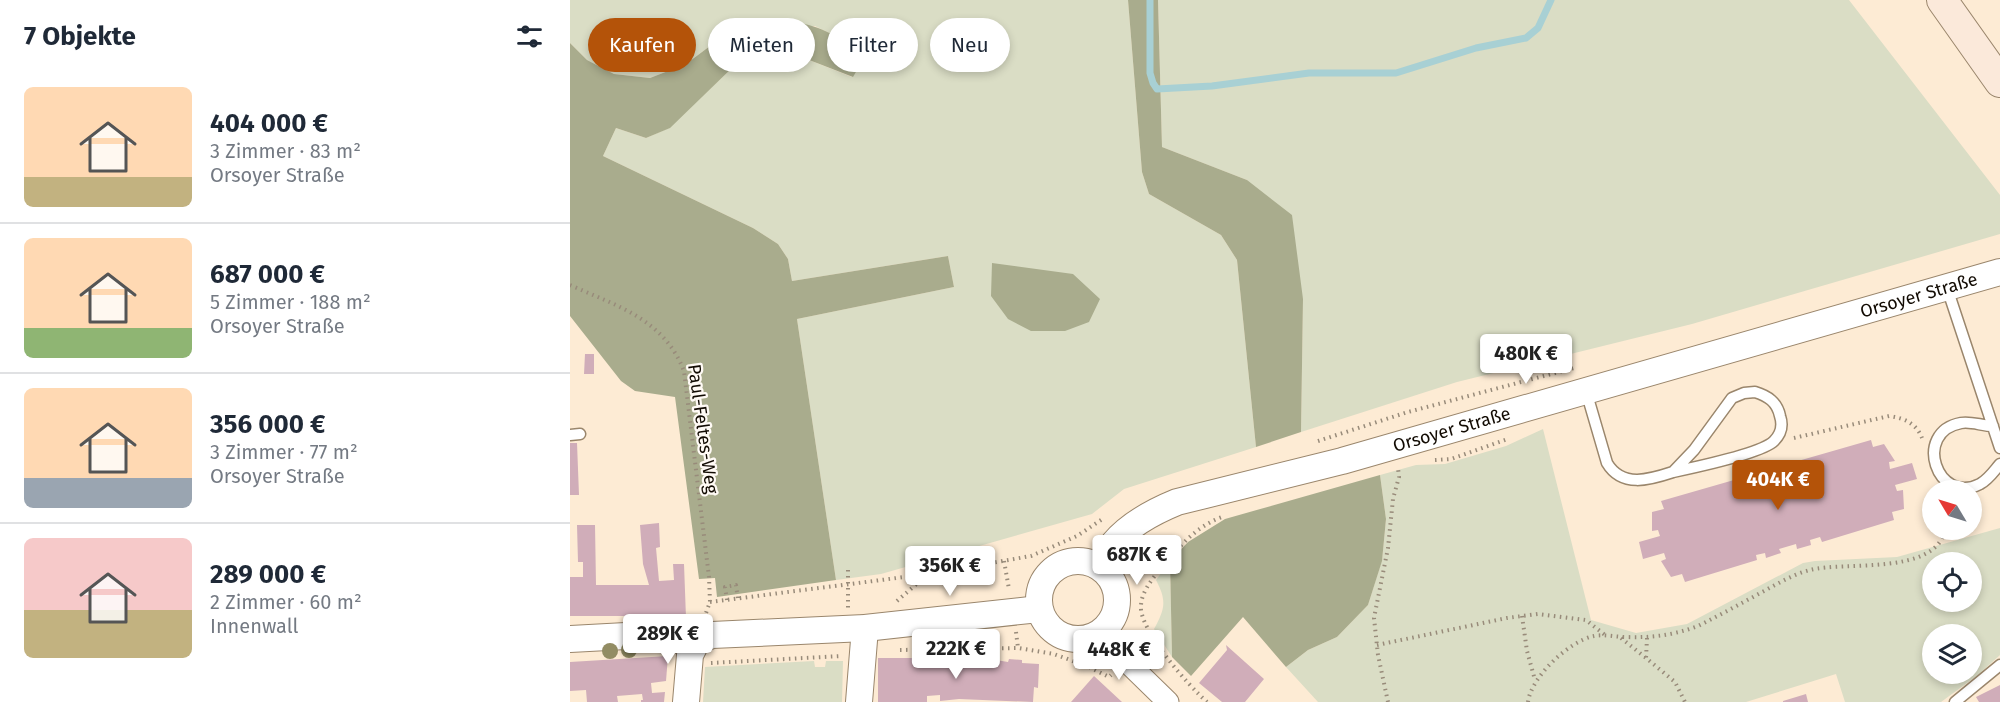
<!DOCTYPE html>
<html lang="de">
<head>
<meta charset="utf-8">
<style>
	:root { --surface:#fff; --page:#f2f2f3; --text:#1f2937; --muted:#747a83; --line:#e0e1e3; --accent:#b45309 }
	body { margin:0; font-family:"Fira Sans",sans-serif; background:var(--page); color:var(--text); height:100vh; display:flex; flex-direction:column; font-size:22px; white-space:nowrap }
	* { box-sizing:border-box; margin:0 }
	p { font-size:20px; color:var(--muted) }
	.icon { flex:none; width:33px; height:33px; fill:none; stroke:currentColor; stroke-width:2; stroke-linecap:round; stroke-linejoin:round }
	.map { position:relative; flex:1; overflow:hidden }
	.sheet { display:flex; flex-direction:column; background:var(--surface); width:570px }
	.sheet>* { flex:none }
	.banner { position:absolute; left:18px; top:18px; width:570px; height:54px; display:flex; gap:12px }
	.needle { width:39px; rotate:308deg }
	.buttons { position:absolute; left:1352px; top:480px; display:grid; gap:12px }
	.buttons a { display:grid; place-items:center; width:60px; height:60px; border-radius:50%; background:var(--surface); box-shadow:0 3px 9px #0003; font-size:30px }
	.price { position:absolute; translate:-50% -51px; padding:0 14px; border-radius:6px; background:#fff; color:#222; font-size:20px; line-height:39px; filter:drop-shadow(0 2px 3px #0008) }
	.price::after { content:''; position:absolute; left:50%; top:36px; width:18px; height:14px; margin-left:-9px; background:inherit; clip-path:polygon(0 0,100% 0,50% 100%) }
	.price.on { background:var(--accent); color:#fff }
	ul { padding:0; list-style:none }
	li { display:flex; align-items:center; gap:18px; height:150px; padding:0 24px }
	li+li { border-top:2px solid var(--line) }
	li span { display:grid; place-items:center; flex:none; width:168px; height:120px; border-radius:9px; color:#555 }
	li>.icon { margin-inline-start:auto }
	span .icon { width:72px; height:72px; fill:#fffc; stroke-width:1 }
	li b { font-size:26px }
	h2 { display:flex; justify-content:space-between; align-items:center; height:72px; padding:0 24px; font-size:26px }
	.pill { padding:0 21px; border-radius:27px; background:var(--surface); box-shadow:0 3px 9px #0003; font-size:21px; line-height:54px }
	.pill.on { background:var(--accent); color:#fff }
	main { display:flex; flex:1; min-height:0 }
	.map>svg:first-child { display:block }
</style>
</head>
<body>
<main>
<section class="sheet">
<h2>7 Objekte<svg class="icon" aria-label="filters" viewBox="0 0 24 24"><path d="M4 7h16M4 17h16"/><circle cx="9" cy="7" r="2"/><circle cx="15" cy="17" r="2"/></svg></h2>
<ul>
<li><span style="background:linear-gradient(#ffd9b3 75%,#c2b280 0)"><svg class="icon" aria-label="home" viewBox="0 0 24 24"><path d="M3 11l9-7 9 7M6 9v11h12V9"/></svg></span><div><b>404 000 €</b><p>3 Zimmer · 83 m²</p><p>Orsoyer Straße</p></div></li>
<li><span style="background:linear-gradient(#ffd9b3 75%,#8fb573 0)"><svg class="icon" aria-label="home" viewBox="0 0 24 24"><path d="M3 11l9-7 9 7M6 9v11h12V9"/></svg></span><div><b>687 000 €</b><p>5 Zimmer · 188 m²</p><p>Orsoyer Straße</p></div></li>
<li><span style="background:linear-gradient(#ffd9b3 75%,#9aa5b1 0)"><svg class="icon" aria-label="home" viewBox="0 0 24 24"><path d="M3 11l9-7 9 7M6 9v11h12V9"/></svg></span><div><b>356 000 €</b><p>3 Zimmer · 77 m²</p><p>Orsoyer Straße</p></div></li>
<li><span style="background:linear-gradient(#f6c9c9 60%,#c2b280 0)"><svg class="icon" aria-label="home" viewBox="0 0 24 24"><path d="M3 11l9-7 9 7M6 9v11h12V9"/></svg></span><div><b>289 000 €</b><p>2 Zimmer · 60 m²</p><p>Innenwall</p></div></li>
</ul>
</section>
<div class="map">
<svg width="1430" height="702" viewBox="0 0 1430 702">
	<rect width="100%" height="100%" fill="#fdebd4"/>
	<!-- green -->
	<path fill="#daddc5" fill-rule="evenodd" d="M0 0H558L572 172 579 194 651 235 667 260 686 447 554 489 522 514 311 574 266 580 227 319 384 287 378 256 222 281 218 259 208 244 183 228 33 156 46 128 76 138 99 128 163 67 196 52 234 58 282 77 294 58 273 40 245 26 156 34 116 64 80 78 44 74 17 60 0 43Z
		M588 0H1279L1430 195V234L1122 324 887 382 731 432 733 299 677 180 592 147Z
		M973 429 1021 620 1066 633 1117 624 1233 563 1245 561 1327 557 1430 528V655L1408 675 1371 702H1275L1266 674 1176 702H748L716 667 738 650 767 637 798 605 812 560 816 519 810 475 846 465 875 464 936 446ZM1362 562H1401V602H1362ZM1362 634H1401V674H1362Z
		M600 561 602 657 584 629C595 609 597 601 586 580Z
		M244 661 245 667H255L256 661H273L272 702H133L135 667Z"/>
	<!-- forest -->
	<path fill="#a9ac8d" d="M558 0H588L592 147 677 180 722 215 733 299 731 432 686 447 667 260 651 235 579 194 572 172Z
		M221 21C254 27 269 36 294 58L283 77 234 58 196 52 163 67 100 128 76 138 46 128 33 156 183 228 208 244 218 259 222 281 378 256 384 287 227 319 266 580 147 597 145 578 129 579 105 397 65 391 51 381 0 316V43L17 60 44 74 80 78 116 64 156 34 188 25Z
		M422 263 503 274 530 299 519 322 495 331H461L438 319 421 296Z
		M810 475 816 519 812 561 798 605 767 637 738 650 716 667 673 617 621 676 602 657 600 561 618 542 655 519Z"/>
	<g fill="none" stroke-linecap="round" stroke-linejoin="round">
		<!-- stream -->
		<path stroke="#a8d0d4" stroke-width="7" d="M580 0V73L583 83 587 89 642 86 739 73H826L906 48 956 38 968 28 981 0"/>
	</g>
	<!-- building -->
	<path fill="#d0adb9" d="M15 354H24V374H14Z
		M1301 440 1303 447 1314 444 1325 461 1319 462 1320 469 1342 463 1347 479 1325 485 1327 491 1333 490 1334 509 1322 512 1324 520 1252 542 1250 537 1240 540 1241 545 1227 549 1226 544 1209 549 1211 553 1196 558 1195 553 1186 555 1187 560 1115 582 1112 574 1101 577 1091 561 1096 559 1094 553 1073 559 1069 542 1090 536 1088 530 1082 531V512L1094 509 1091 501 1164 480 1165 485 1177 481 1178 484 1187 481 1186 478 1207 472 1208 475 1217 472V469L1230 466 1228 461Z
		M0 443H7L9 495H0Z
		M89 523 90 547 86 548 89 581 104 580 103 564H114L116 618H83L82 616H0V577H13V562H8L7 525H25L26 585H79L73 564 70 525Z
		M656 645 694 679 675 702H652L629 683 657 650Z
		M98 656 96 681 81 683 82 693 95 692 94 702H71V700H73L72 694 47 696 48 702H17L16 690 0 691V662Z
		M308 658H357V660L379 658V660L414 661V658L438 662 439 659 452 660V663L469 664 468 688 464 687 463 702 389 699 370 701V695L357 696V702H308Z
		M524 676 552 702H501Z
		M1430 685V702H1409L1406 697Z
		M1236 694 1238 702H1213V701Z"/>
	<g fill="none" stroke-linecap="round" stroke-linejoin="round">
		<defs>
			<path id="service" d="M1377 288 1430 448
				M1016 391 1037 463C1052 488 1079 480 1103 472
				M1185 392C1198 396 1207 402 1210 416 1213 425 1211 434 1204 441 1192 453 1122 468 1103 472L1124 450 1162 398 1174 393Z
				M1423 426C1412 426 1401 421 1391 423 1342 432 1367 506 1410 484 1419 479 1424 471 1430 464
				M0 435 10 434
				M1385 702 1430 665"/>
			<path id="minor" d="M532 631 557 662 598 702"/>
			<g id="tertiary">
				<circle cx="508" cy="600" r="39"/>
				<path id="s1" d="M528 566C533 559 538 550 544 543 560 524 585 511 607 502L772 461 1430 272"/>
				<path d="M0 639 56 636 127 641 142 635 295 628 469 609"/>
				<path d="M116 702 120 655 127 641"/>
				<path d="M289 702 295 628"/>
			</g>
			<path id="secondary" d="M1372 0 1430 82"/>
		</defs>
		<!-- service casing -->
		<use href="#service" stroke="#9a866c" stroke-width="13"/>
		<!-- minor casing -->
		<use href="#minor" stroke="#9a866c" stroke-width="23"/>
		<!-- tertiary casing -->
		<use href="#tertiary" stroke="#9a866c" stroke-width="28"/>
		<!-- secondary casing -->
		<use href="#secondary" stroke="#9a866c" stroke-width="32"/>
		<!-- path -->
		<path stroke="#988b7a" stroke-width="4" stroke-dasharray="1.5 4.5" stroke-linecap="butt" d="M0 285C47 306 94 319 114 371L139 577 140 602 136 613
			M1224 438 1319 416C1334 418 1346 423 1352 438
			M748 441 838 412 1004 368
			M865 460 881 459 938 439
			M563 556 586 574
			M434 561 439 589
			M278 570V608
			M157 600 155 587 166 585 168 599
			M327 601 358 574
			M140 602 358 574 461 556 507 536 534 518
			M952 616 957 651 965 680
			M446 632 448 648
			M1051 638 1076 658
			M1077 638 1076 658 1105 682 1115 702
			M807 645 937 618 968 614 1016 620 1035 635
			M330 650 448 648 484 654 519 667 539 677 541 675
			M573 651 586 641
			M141 663 272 656
			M637 702C619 686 568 629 571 605 572 588 589 571 599 559 614 541 630 525 652 517
			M818 702 808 655 804 618 818 548 823 499 829 477 828 468
			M958 702C961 677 999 641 1024 636 1035 634 1045 637 1056 637 1082 638 1104 635 1128 626 1150 615 1172 603 1194 591 1209 583 1224 574 1240 570 1274 561 1365 576 1375 530"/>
		<!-- service -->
		<use href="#service" stroke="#fff" stroke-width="10"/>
		<!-- minor -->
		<use href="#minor" stroke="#fff" stroke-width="21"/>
		<!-- tertiary -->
		<use href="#tertiary" stroke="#fff" stroke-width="26"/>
		<!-- secondary -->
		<use href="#secondary" stroke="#fbe9da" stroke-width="30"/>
	</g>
	<!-- trees -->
	<g fill="#928c63">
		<circle cx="59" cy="650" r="8"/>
		<circle cx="40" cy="651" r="8"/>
	</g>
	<g text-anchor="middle" stroke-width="4.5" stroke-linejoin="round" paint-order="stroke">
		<!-- street labels -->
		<g font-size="18" fill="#120b03" stroke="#fffaf5">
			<text dy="6" stroke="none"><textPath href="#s1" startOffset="874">Orsoyer Straße</textPath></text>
			<text transform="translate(133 429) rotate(82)" y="6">Paul-Feltes-Weg</text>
			<text dy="6" stroke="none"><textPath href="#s1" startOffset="388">Orsoyer Straße</textPath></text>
		</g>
	</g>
</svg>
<div class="buttons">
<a><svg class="needle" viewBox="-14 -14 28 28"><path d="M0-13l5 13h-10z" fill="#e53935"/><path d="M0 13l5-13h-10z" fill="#747a83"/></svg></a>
<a><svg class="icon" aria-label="locate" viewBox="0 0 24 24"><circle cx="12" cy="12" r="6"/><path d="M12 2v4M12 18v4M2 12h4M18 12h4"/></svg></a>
<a><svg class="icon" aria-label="layers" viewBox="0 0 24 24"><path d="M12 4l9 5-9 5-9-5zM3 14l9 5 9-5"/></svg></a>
</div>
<b class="price" style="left:956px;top:385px">480K €</b>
<b class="price on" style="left:1208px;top:511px">404K €</b>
<b class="price" style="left:567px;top:586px">687K €</b>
<b class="price" style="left:380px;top:597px">356K €</b>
<b class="price" style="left:98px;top:665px">289K €</b>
<b class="price" style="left:386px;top:680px">222K €</b>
<b class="price" style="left:549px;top:681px">448K €</b>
<div class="banner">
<a class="pill on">Kaufen</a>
<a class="pill">Mieten</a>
<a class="pill">Filter</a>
<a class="pill">Neu</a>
</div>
</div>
</main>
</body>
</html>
